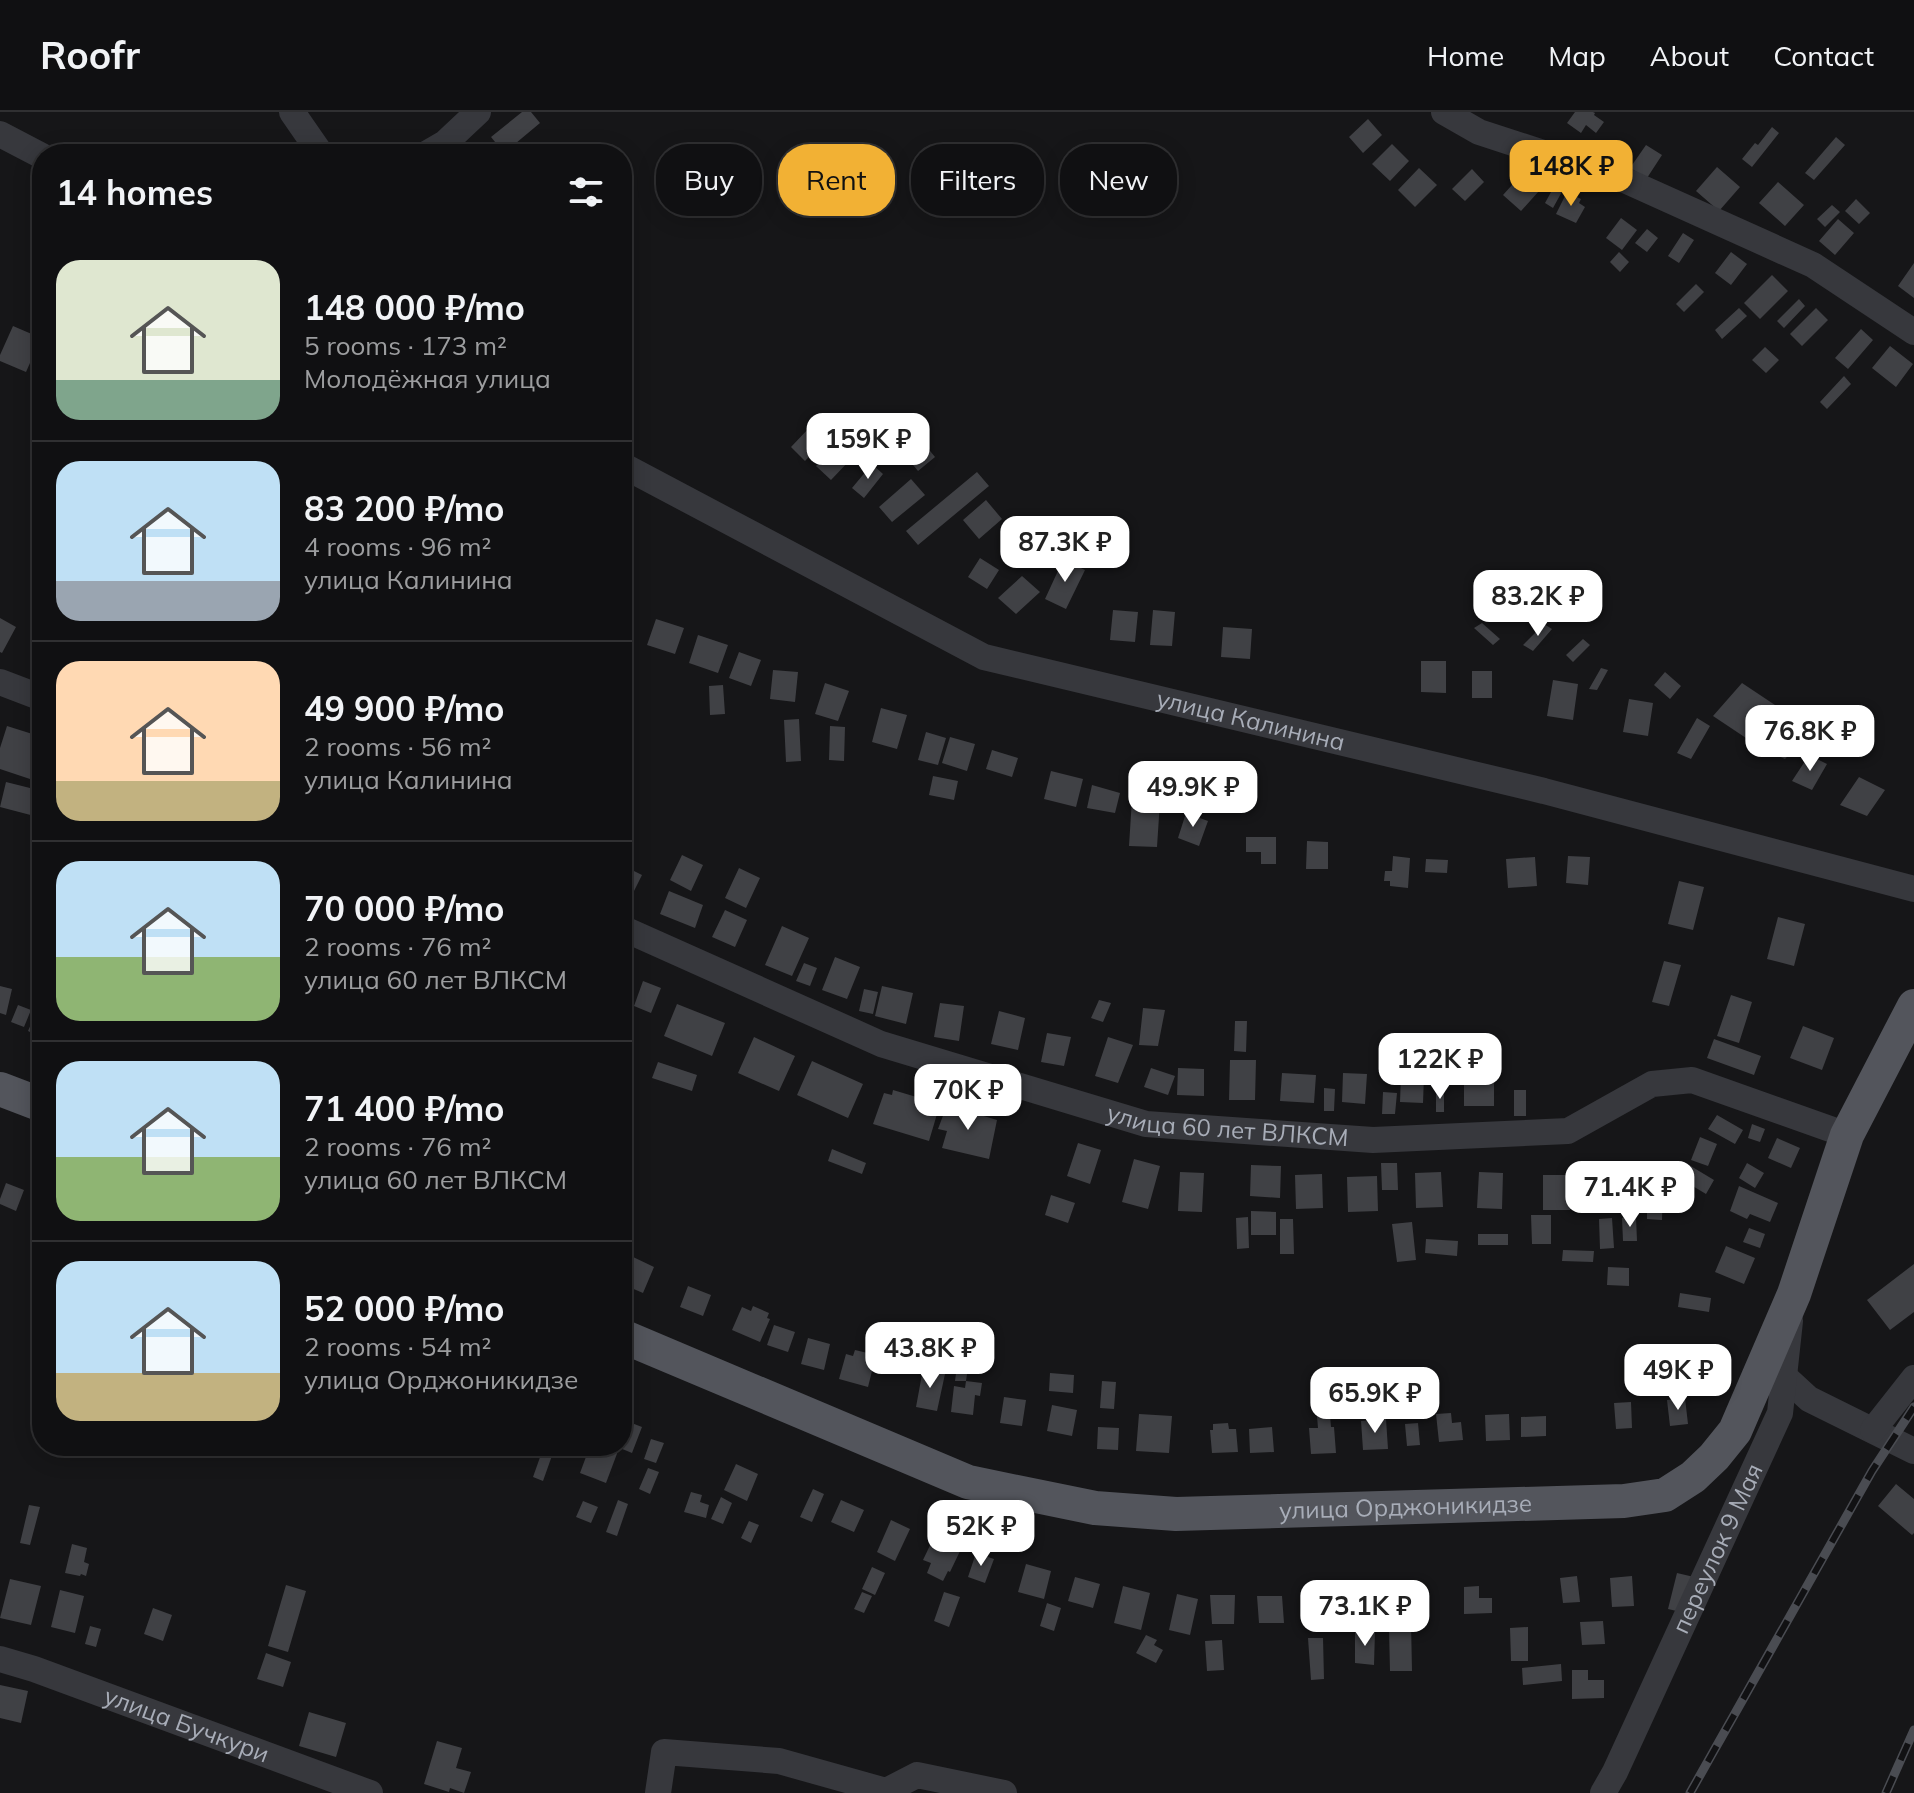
<!DOCTYPE html>
<html lang="en">
<head>
<meta charset="utf-8">
<style>
	:root { --surface:#101012; --page:#1e1e20; --text:#f1f3f6; --muted:#9c9d9f; --line:#303032; --accent:#f2b134 }
	body { margin:0; font-family:Mulish,sans-serif; background:var(--page); color:var(--text); height:100vh; display:flex; flex-direction:column; font-size:30px; white-space:nowrap }
	* { box-sizing:border-box; margin:0 }
	p { font-size:26px; color:var(--muted) }
	.icon { flex:none; width:44px; height:44px; fill:none; stroke:currentColor; stroke-width:2; stroke-linecap:round; stroke-linejoin:round }
	.map { position:relative; flex:1; overflow:hidden }
	.panel { position:absolute; left:32px; top:32px; width:600px; height:1312px; display:flex; flex-direction:column; background:var(--surface); border-radius:32px; box-shadow:0 4px 20px #0003,0 0 0 2px var(--line) }
	.panel>* { flex:none }
	.hud { position:absolute; left:656px; top:32px; width:760px; height:72px; display:flex; gap:16px }
	.price { position:absolute; translate:-50% -68px; padding:0 18px; border-radius:16px; background:#fff; color:#222; font-size:26px; line-height:52px; filter:drop-shadow(0 2px 4px #0008) }
	.price::after { content:''; position:absolute; left:50%; top:48px; width:24px; height:18px; margin-left:-12px; background:inherit; clip-path:polygon(0 0,100% 0,50% 100%) }
	.price.on { background:var(--accent); color:#111 }
	ul { padding:0; list-style:none }
	li { display:flex; align-items:center; gap:24px; height:200px; padding:0 24px }
	li+li { border-top:2px solid var(--line) }
	li span { display:grid; place-items:center; flex:none; width:224px; height:160px; border-radius:24px; color:#555 }
	li>.icon { margin-inline-start:auto }
	span .icon { width:96px; height:96px; fill:#fffc; stroke-width:1 }
	li b { font-size:34px }
	h2 { display:flex; justify-content:space-between; align-items:center; height:96px; padding:0 24px; font-size:34px }
	.pill { padding:0 28px; border-radius:32px; background:var(--surface); box-shadow:0 4px 20px #0003,0 0 0 2px var(--line); font-size:28px; line-height:72px }
	.pill.on { background:var(--accent); color:#111 }
	header { display:flex; align-items:center; gap:48px; box-sizing:border-box; height:112px; padding:0 40px; background:var(--surface); border-bottom:2px solid var(--line) }
	header strong { font-size:38px }
	nav { display:flex; gap:44px; margin-inline-start:auto; font-size:28px }
	.map>svg:first-child { display:block }
</style>
</head>
<body>
<header>
<strong>Roofr</strong>
<nav><a>Home</a><a>Map</a><a>About</a><a>Contact</a></nav>
</header>
<div class="map">
<svg width="1914" height="1681" viewBox="0 0 1914 1681">
	<rect width="100%" height="100%" fill="#161618"/>
	<!-- building -->
	<path fill="#404145" d="M522 0H531L540 11 504 41 491 25Z
		M1575 0H1593L1595 1 1594 3 1604 10 1596 21 1586 13 1581 21 1567 11Z
		M1368 7 1382 23 1363 41 1349 25Z
		M1772 15 1779 21 1752 55 1742 47 1755 31 1758 33Z
		M1836 25 1845 33 1814 68 1805 61Z
		M1392 32 1409 49 1390 69 1372 52Z
		M1646 33 1662 43 1647 66 1630 56Z
		M1717 55 1740 75 1719 99 1696 79Z
		M1419 56 1437 73 1415 95 1398 78Z
		M1472 57 1484 70 1465 89 1452 77Z
		M1521 63 1539 79 1521 99 1503 83Z
		M1778 70 1804 93 1785 114 1759 91Z
		M1556 71 1564 76 1553 96 1545 91Z
		M1567 80 1581 87 1579 91 1585 95 1576 111 1556 102Z
		M1856 87 1870 101 1859 112 1845 99Z
		M1832 93 1840 100 1825 115 1817 107Z
		M1621 106 1637 118 1622 138 1606 126Z
		M1838 107 1854 121 1835 143 1819 129Z
		M1647 117 1658 126 1647 140 1635 131Z
		M1683 121 1694 128 1679 151 1668 144Z
		M1619 140 1629 150 1620 160 1610 150Z
		M1731 140 1747 152 1731 173 1715 161Z
		M1914 151V186L1898 174Z
		M1772 163 1788 179 1760 207 1744 191Z
		M1696 172 1704 180 1684 200 1676 192Z
		M1799 187 1805 194 1784 216 1777 209Z
		M1739 196 1747 204 1722 227 1715 218Z
		M1816 196 1828 208 1802 234 1790 222Z
		M13 214 41 226 26 260 0 249V243Z
		M1861 217 1873 228 1848 257 1835 246Z
		M1890 234 1913 252 1896 275 1872 256Z
		M1765 235 1779 248 1766 261 1752 248Z
		M1844 264 1851 272 1827 297 1820 290Z
		M810 315 824 329 805 349 791 335Z
		M911 319 921 330 898 351 888 340Z
		M835 334 850 348 831 368 816 354Z
		M926 334 935 345 918 359 909 348Z
		M872 352 883 362 864 386 852 376Z
		M977 360 989 374 918 433 906 419Z
		M911 367 925 383 892 410 879 395Z
		M986 388 1002 407 979 427 963 408Z
		M980 446 999 458 987 477 968 465Z
		M1063 448 1085 458 1066 497 1045 487Z
		M1022 464 1040 480 1016 502 998 486Z
		M1113 498 1138 500 1135 530 1110 528Z
		M1153 498 1175 500 1172 534 1150 533Z
		M0 506 16 515 2 541 0 540Z
		M656 507 684 516 675 542 647 533Z
		M1482 511 1500 527 1493 533 1474 516Z
		M1544 512 1552 517 1533 539 1523 533Z
		M1223 515 1252 517 1250 547 1221 545Z
		M698 523 728 533 718 561 689 551Z
		M42 527V557L31 551Z
		M1583 527 1590 533 1573 550 1566 543Z
		M739 540 761 548 751 574 729 566Z
		M1421 549H1446V581L1421 580Z
		M1601 556 1608 558 1597 578 1589 577Z
		M773 558 798 560 795 590 770 587Z
		M1472 559H1492V586H1472Z
		M1665 560 1681 574 1670 587 1654 573Z
		M1553 568 1578 572 1573 608 1547 604Z
		M825 571 849 579 838 609 815 602Z
		M1742 571 1775 593 1746 626 1713 604Z
		M723 573 725 602 710 603 709 574Z
		M1629 587 1653 591 1648 624 1623 620Z
		M881 596 907 603 897 637 872 630Z
		M1697 606 1710 614 1691 647 1677 641Z
		M799 607 801 649 786 650 784 608Z
		M7 614 42 625V659L39 670 0 657V636Z
		M830 614 845 615 844 649 829 648Z
		M926 620 946 626 938 653 918 648Z
		M1782 620 1799 631 1785 647 1768 639Z
		M950 625 975 632 967 659 942 651Z
		M992 638 1018 646 1012 665 986 657Z
		M1809 643 1827 652 1812 678 1792 669Z
		M1051 659 1083 667 1076 695 1044 687Z
		M933 664 958 669 954 688 929 683Z
		M1859 665 1885 678 1867 704 1840 693Z
		M6 670 42 679V706L0 695Z
		M1092 673 1120 681 1115 701 1087 696Z
		M1132 687 1160 689 1157 735 1129 734Z
		M1186 701 1208 709 1199 734 1178 726Z
		M1246 725H1276V752H1261V740H1246Z
		M1307 729 1328 730V757H1306Z
		M682 743 703 753 691 779 670 768Z
		M1393 744 1410 746 1408 776 1390 774V769H1384L1385 759H1392Z
		M1568 744 1590 745 1588 773 1566 771Z
		M1535 745 1537 774 1508 776 1506 747Z
		M1426 747 1448 748 1447 761 1425 760Z
		M622 753 642 763 629 789 622 786Z
		M739 756 760 766 746 796 725 786Z
		M1679 769 1704 775 1693 818 1668 812Z
		M669 779 703 793 695 816 660 802Z
		M725 798 747 808 735 835 712 825Z
		M1778 805 1805 812 1794 854 1767 847Z
		M782 814 809 826 792 864 765 853Z
		M835 845 860 855 847 887 822 878Z
		M1664 849 1681 853 1669 894 1652 890Z
		M804 851 817 856 810 874 796 869Z
		M643 869 661 876 651 901 634 894Z
		M0 874 12 877 6 903 0 901Z
		M882 874 913 881 906 912 875 904Z
		M864 877 878 880 873 902 859 899Z
		M1731 883 1752 890 1739 931 1717 924Z
		M42 887V926L28 919Z
		M1099 888 1111 891 1103 910 1091 906Z
		M940 891 964 894 959 929 934 925Z
		M677 892 725 911 712 944 664 924Z
		M18 893 31 898 24 915 11 910Z
		M1143 896 1165 898 1158 934 1139 933Z
		M999 899 1025 906 1018 938 991 932Z
		M1235 909H1247L1246 940 1234 939Z
		M1803 914 1834 926 1822 958 1790 946Z
		M1047 921 1071 925 1064 954 1041 950Z
		M754 925 795 944 779 979 738 961Z
		M1108 925 1133 933 1118 971 1095 964Z
		M1714 927 1761 944 1754 963 1707 946Z
		M1230 948H1256L1255 988H1229Z
		M812 949 863 972 848 1006 797 983Z
		M658 950 697 963 692 979 652 966Z
		M1151 956 1175 964 1168 983 1144 975Z
		M1178 956 1204 957V984L1177 983Z
		M1464 960H1494V994H1464Z
		M1282 961 1316 963 1314 991 1280 989Z
		M1343 961 1367 962 1365 992 1342 990Z
		M1401 963 1424 964 1423 991 1400 990Z
		M1324 976 1335 977 1334 999H1324Z
		M893 978 940 992 929 1029 873 1012 884 981 892 983Z
		M1436 978H1444V1000H1436Z
		M1514 978H1526V1004H1514Z
		M1383 980 1397 981 1395 1002H1382Z
		M947 993 997 1008 989 1047 942 1036 947 1019 938 1017Z
		M1717 1003 1743 1018 1735 1032 1708 1017Z
		M1752 1012 1765 1017 1760 1030 1748 1026Z
		M1700 1025 1717 1032 1708 1054 1691 1048Z
		M1777 1026 1800 1036 1791 1056 1768 1046Z
		M1078 1031 1101 1038 1090 1072 1067 1064Z
		M832 1037 866 1051 862 1062 828 1049Z
		M1134 1047 1160 1054 1148 1097 1122 1090Z
		M1381 1051H1397L1398 1078H1382Z
		M1747 1051 1764 1061 1755 1076 1739 1066Z
		M1251 1053 1281 1054 1280 1086 1250 1084Z
		M1689 1053 1714 1068 1706 1082 1681 1067Z
		M1180 1060 1204 1061 1202 1100 1178 1099Z
		M1441 1060 1443 1095 1416 1096 1415 1061Z
		M1479 1060 1503 1061 1502 1097 1477 1096Z
		M1322 1062 1323 1096 1296 1097 1295 1063Z
		M1543 1063H1571L1570 1098H1543Z
		M1377 1064 1378 1099 1348 1100 1347 1065Z
		M1609 1068H1638V1095H1610Z
		M1647 1070H1663L1662 1108 1647 1107Z
		M6 1071 24 1078 16 1099 0 1092V1087Z
		M1739 1074 1778 1091 1770 1110 1750 1102 1747 1107 1730 1099Z
		M1051 1083 1075 1091 1068 1111 1045 1103Z
		M1251 1099 1276 1100V1123H1251Z
		M1531 1103H1551V1132H1532Z
		M1248 1105 1249 1136 1237 1137 1236 1106Z
		M1636 1105 1637 1129H1623L1622 1106Z
		M1612 1106 1614 1136 1600 1137 1599 1107Z
		M1280 1107H1293L1294 1142H1280Z
		M1412 1110 1416 1148 1397 1150 1392 1112Z
		M1749 1116 1765 1122 1760 1136 1743 1130Z
		M1478 1122H1508V1133H1478Z
		M1426 1127 1458 1129 1457 1144 1425 1141Z
		M1726 1134 1755 1146 1744 1172 1715 1160Z
		M1563 1138 1594 1139 1593 1150 1562 1149Z
		M631 1144 654 1155 643 1181 622 1172V1166Z
		M1914 1152V1200L1890 1218 1867 1188Z
		M1608 1155 1629 1156V1174L1607 1173Z
		M688 1174 711 1183 703 1204 680 1195Z
		M1680 1181 1711 1186 1709 1200 1678 1195Z
		M753 1194 769 1201 767 1206 770 1207 760 1230 732 1218 742 1195 751 1199Z
		M774 1213 795 1220 788 1240 767 1233Z
		M808 1226 830 1232 824 1258 801 1252Z
		M855 1238 876 1243 868 1275 839 1267 846 1242 853 1244Z
		M958 1246 969 1248 966 1269 982 1271 980 1284 975 1283 973 1303 951 1300 954 1274 965 1276 966 1269H955Z
		M923 1257 945 1262 937 1299 916 1295Z
		M1050 1261 1074 1263 1073 1281 1049 1279Z
		M1102 1269 1116 1270 1114 1297 1100 1296Z
		M1004 1285 1026 1288 1022 1314 1000 1311Z
		M1685 1286 1688 1312 1670 1314 1667 1288Z
		M1631 1290 1632 1316 1616 1317 1614 1291Z
		M1052 1293 1077 1298 1072 1324 1047 1319Z
		M1451 1301 1452 1311 1461 1310 1463 1328 1439 1330 1436 1302Z
		M1139 1302 1172 1304 1169 1341 1136 1339Z
		M1509 1302 1510 1328 1486 1329 1485 1303Z
		M1330 1303 1331 1315H1334L1336 1341 1311 1342 1309 1316H1318L1317 1304Z
		M1546 1304V1324L1521 1325V1305Z
		M1386 1307 1388 1337 1363 1338 1361 1309Z
		M629 1310 642 1315 632 1341 615 1334H622Z
		M1228 1311 1229 1317H1236L1238 1340 1212 1341 1210 1318H1213V1312Z
		M1418 1311 1420 1333 1407 1334 1405 1312Z
		M1098 1315 1119 1316 1118 1338 1097 1337Z
		M1272 1315 1274 1340 1250 1341 1249 1317Z
		M651 1327 664 1331 656 1351 644 1347Z
		M544 1334 554 1338 543 1369 533 1365Z
		M590 1334H606L618 1339 606 1371 580 1361Z
		M736 1352 758 1362 747 1389 724 1378Z
		M648 1356 659 1360 650 1382 639 1377Z
		M1896 1372 1914 1387V1421L1912 1423 1878 1394Z
		M813 1377 824 1382 812 1410 800 1405Z
		M691 1380 702 1383 700 1390 709 1393 706 1406 684 1400Z
		M721 1385 732 1391 723 1412 711 1407Z
		M618 1388 628 1392 617 1424 606 1420Z
		M841 1388 864 1398 854 1420 831 1410Z
		M583 1389 598 1395 591 1411 576 1405Z
		M29 1393 40 1395 30 1433 20 1431Z
		M891 1408 910 1417 895 1449 877 1440Z
		M749 1409 759 1413 751 1431 741 1426Z
		M934 1425 961 1437 950 1460 948 1459 943 1469 927 1461 931 1451 923 1448Z
		M72 1432 87 1436 84 1450 89 1452 86 1464 81 1462 80 1464 65 1461Z
		M976 1441 994 1447 985 1471 968 1465Z
		M1026 1452 1051 1459 1044 1487 1018 1480Z
		M872 1455 885 1461 875 1483 862 1477Z
		M1677 1461 1694 1465 1685 1501 1668 1497Z
		M1577 1464 1580 1490 1563 1491 1560 1466Z
		M1632 1464 1634 1494 1612 1495 1610 1466Z
		M1075 1465 1100 1472 1093 1496 1068 1489Z
		M10 1467 41 1474 31 1513 0 1506Z
		M286 1473 306 1479 288 1540 268 1534Z
		M1123 1474 1150 1481 1141 1518 1114 1511Z
		M1479 1474V1486H1492V1501L1464 1502V1475Z
		M1364 1475H1388V1505H1364Z
		M60 1478 84 1484 75 1521 51 1515Z
		M862 1480 872 1484 864 1501 854 1497Z
		M944 1480 960 1485 949 1515 934 1509Z
		M1177 1482 1198 1487 1190 1523 1169 1518Z
		M1336 1482 1339 1510 1322 1511 1319 1484Z
		M1210 1483H1235L1234 1512H1212Z
		M1257 1484H1282L1284 1511H1259Z
		M1047 1491 1061 1496 1054 1519 1040 1514Z
		M153 1496 172 1503 163 1529 144 1522Z
		M1603 1509 1605 1532 1582 1533 1580 1510Z
		M1411 1510 1412 1559H1390L1389 1517H1398V1511Z
		M90 1514 101 1517 96 1535 85 1532Z
		M1528 1515V1549H1511L1510 1516Z
		M1375 1519 1374 1553 1355 1551V1520Z
		M1146 1523 1157 1528 1154 1533 1163 1538 1156 1551 1136 1541Z
		M1308 1526H1323L1324 1567 1311 1568Z
		M1222 1528 1224 1558 1207 1559 1205 1529Z
		M266 1541 291 1550 283 1575 257 1567Z
		M1561 1552 1562 1569 1523 1573 1522 1556Z
		M1572 1558H1588V1568H1604V1586L1572 1587Z
		M0 1573 28 1579 21 1611 0 1606Z
		M309 1600 346 1611 336 1645 299 1634Z
		M437 1629 462 1636 456 1656 471 1660 464 1681 450 1676 449 1680 424 1672Z"/>
	<g fill="none" stroke-linecap="round" stroke-linejoin="round">
		<!-- minor -->
		<g stroke="#37383d" stroke-width="26">
			<path d="M292 0 321 42"/>
			<path d="M1444 0 1479 20 1620 66 1813 153 1914 220"/>
			<path d="M0 22 42 44"/>
			<path d="M426 42 445 31 478 0"/>
			<path id="s1" d="M622 353 984 545 1544 679 1914 777"/>
			<path d="M0 570 42 586"/>
			<path id="s2" d="M622 816 881 932 1146 1012 1373 1028 1568 1019 1652 972 1692 968 1847 1023"/>
			<path d="M1784 1264 1809 1287 1914 1339"/>
			<path d="M1873 1318 1914 1266"/>
			<path id="s3" d="M0 1547 34 1557 370 1681"/>
			<path d="M658 1681 664 1640 779 1649 886 1679 917 1663 1004 1681"/>
			<path id="s4" d="M1603 1681 1615 1660 1780 1301 1790 1209"/>
		</g>
		<!-- major -->
		<g stroke="#53555c" stroke-width="34">
			<path d="M0 977 42 993"/>
			<path id="s5" d="M622 1224 968 1370 1095 1396 1176 1402 1624 1389 1665 1383 1693 1365 1714 1345 1735 1319 1794 1182 1847 1023 1914 894"/>
		</g>
		<defs>
			<path id="rail" d="M1690 1681 1872 1359 1914 1295
				M1886 1681 1914 1618"/>
		</defs>
		<!-- rail casing -->
		<use href="#rail" stroke="#4a4c52" stroke-width="9"/>
		<!-- rail -->
		<use href="#rail" stroke="#111113" stroke-width="6" stroke-dasharray="18" stroke-linecap="butt"/>
	</g>
	<g text-anchor="middle" stroke-width="6" stroke-linejoin="round" paint-order="stroke">
		<!-- street labels -->
		<g font-size="24" fill="#a8adb8" stroke="#111113">
			<text dy="8" stroke="none"><textPath href="#s1" startOffset="684">улица Калинина</textPath></text>
			<text dy="8" stroke="none"><textPath href="#s2" startOffset="642">улица 60 лет ВЛКСМ</textPath></text>
			<text dy="8" stroke="none"><textPath href="#s5" startOffset="816">улица Орджоникидзе</textPath></text>
			<text dy="8" stroke="none"><textPath href="#s4" startOffset="270">переулок 9 Мая</textPath></text>
			<text dy="8" stroke="none"><textPath href="#s3" startOffset="198">улица Бучкури</textPath></text>
		</g>
	</g>
</svg>
<b class="price on" style="left:1571px;top:96px">148K ₽</b>
<b class="price" style="left:868px;top:369px">159K ₽</b>
<b class="price" style="left:1065px;top:472px">87.3K ₽</b>
<b class="price" style="left:1538px;top:526px">83.2K ₽</b>
<b class="price" style="left:1810px;top:661px">76.8K ₽</b>
<b class="price" style="left:1193px;top:717px">49.9K ₽</b>
<b class="price" style="left:1440px;top:989px">122K ₽</b>
<b class="price" style="left:968px;top:1020px">70K ₽</b>
<b class="price" style="left:1630px;top:1117px">71.4K ₽</b>
<b class="price" style="left:930px;top:1278px">43.8K ₽</b>
<b class="price" style="left:1678px;top:1300px">49K ₽</b>
<b class="price" style="left:1375px;top:1323px">65.9K ₽</b>
<b class="price" style="left:981px;top:1456px">52K ₽</b>
<b class="price" style="left:1365px;top:1536px">73.1K ₽</b>
<div class="hud">
<a class="pill">Buy</a>
<a class="pill on">Rent</a>
<a class="pill">Filters</a>
<a class="pill">New</a>
</div>
<section class="panel">
<h2>14 homes<svg class="icon" aria-label="filters" viewBox="0 0 24 24"><path d="M4 7h16M4 17h16"/><circle cx="9" cy="7" r="2"/><circle cx="15" cy="17" r="2"/></svg></h2>
<ul>
<li><span style="background:linear-gradient(#dfe7d0 75%,#7fa58c 0)"><svg class="icon" aria-label="home" viewBox="0 0 24 24"><path d="M3 11l9-7 9 7M6 9v11h12V9"/></svg></span><div><b>148 000 ₽/mo</b><p>5 rooms · 173 m²</p><p>Молодёжная улица</p></div></li>
<li><span style="background:linear-gradient(#bfe0f5 75%,#9aa5b1 0)"><svg class="icon" aria-label="home" viewBox="0 0 24 24"><path d="M3 11l9-7 9 7M6 9v11h12V9"/></svg></span><div><b>83 200 ₽/mo</b><p>4 rooms · 96 m²</p><p>улица Калинина</p></div></li>
<li><span style="background:linear-gradient(#ffd9b3 75%,#c2b280 0)"><svg class="icon" aria-label="home" viewBox="0 0 24 24"><path d="M3 11l9-7 9 7M6 9v11h12V9"/></svg></span><div><b>49 900 ₽/mo</b><p>2 rooms · 56 m²</p><p>улица Калинина</p></div></li>
<li><span style="background:linear-gradient(#bfe0f5 60%,#8fb573 0)"><svg class="icon" aria-label="home" viewBox="0 0 24 24"><path d="M3 11l9-7 9 7M6 9v11h12V9"/></svg></span><div><b>70 000 ₽/mo</b><p>2 rooms · 76 m²</p><p>улица 60 лет ВЛКСМ</p></div></li>
<li><span style="background:linear-gradient(#bfe0f5 60%,#8fb573 0)"><svg class="icon" aria-label="home" viewBox="0 0 24 24"><path d="M3 11l9-7 9 7M6 9v11h12V9"/></svg></span><div><b>71 400 ₽/mo</b><p>2 rooms · 76 m²</p><p>улица 60 лет ВЛКСМ</p></div></li>
<li><span style="background:linear-gradient(#bfe0f5 70%,#c2b280 0)"><svg class="icon" aria-label="home" viewBox="0 0 24 24"><path d="M3 11l9-7 9 7M6 9v11h12V9"/></svg></span><div><b>52 000 ₽/mo</b><p>2 rooms · 54 m²</p><p>улица Орджоникидзе</p></div></li>
</ul>
</section>
</div>
</body>
</html>
